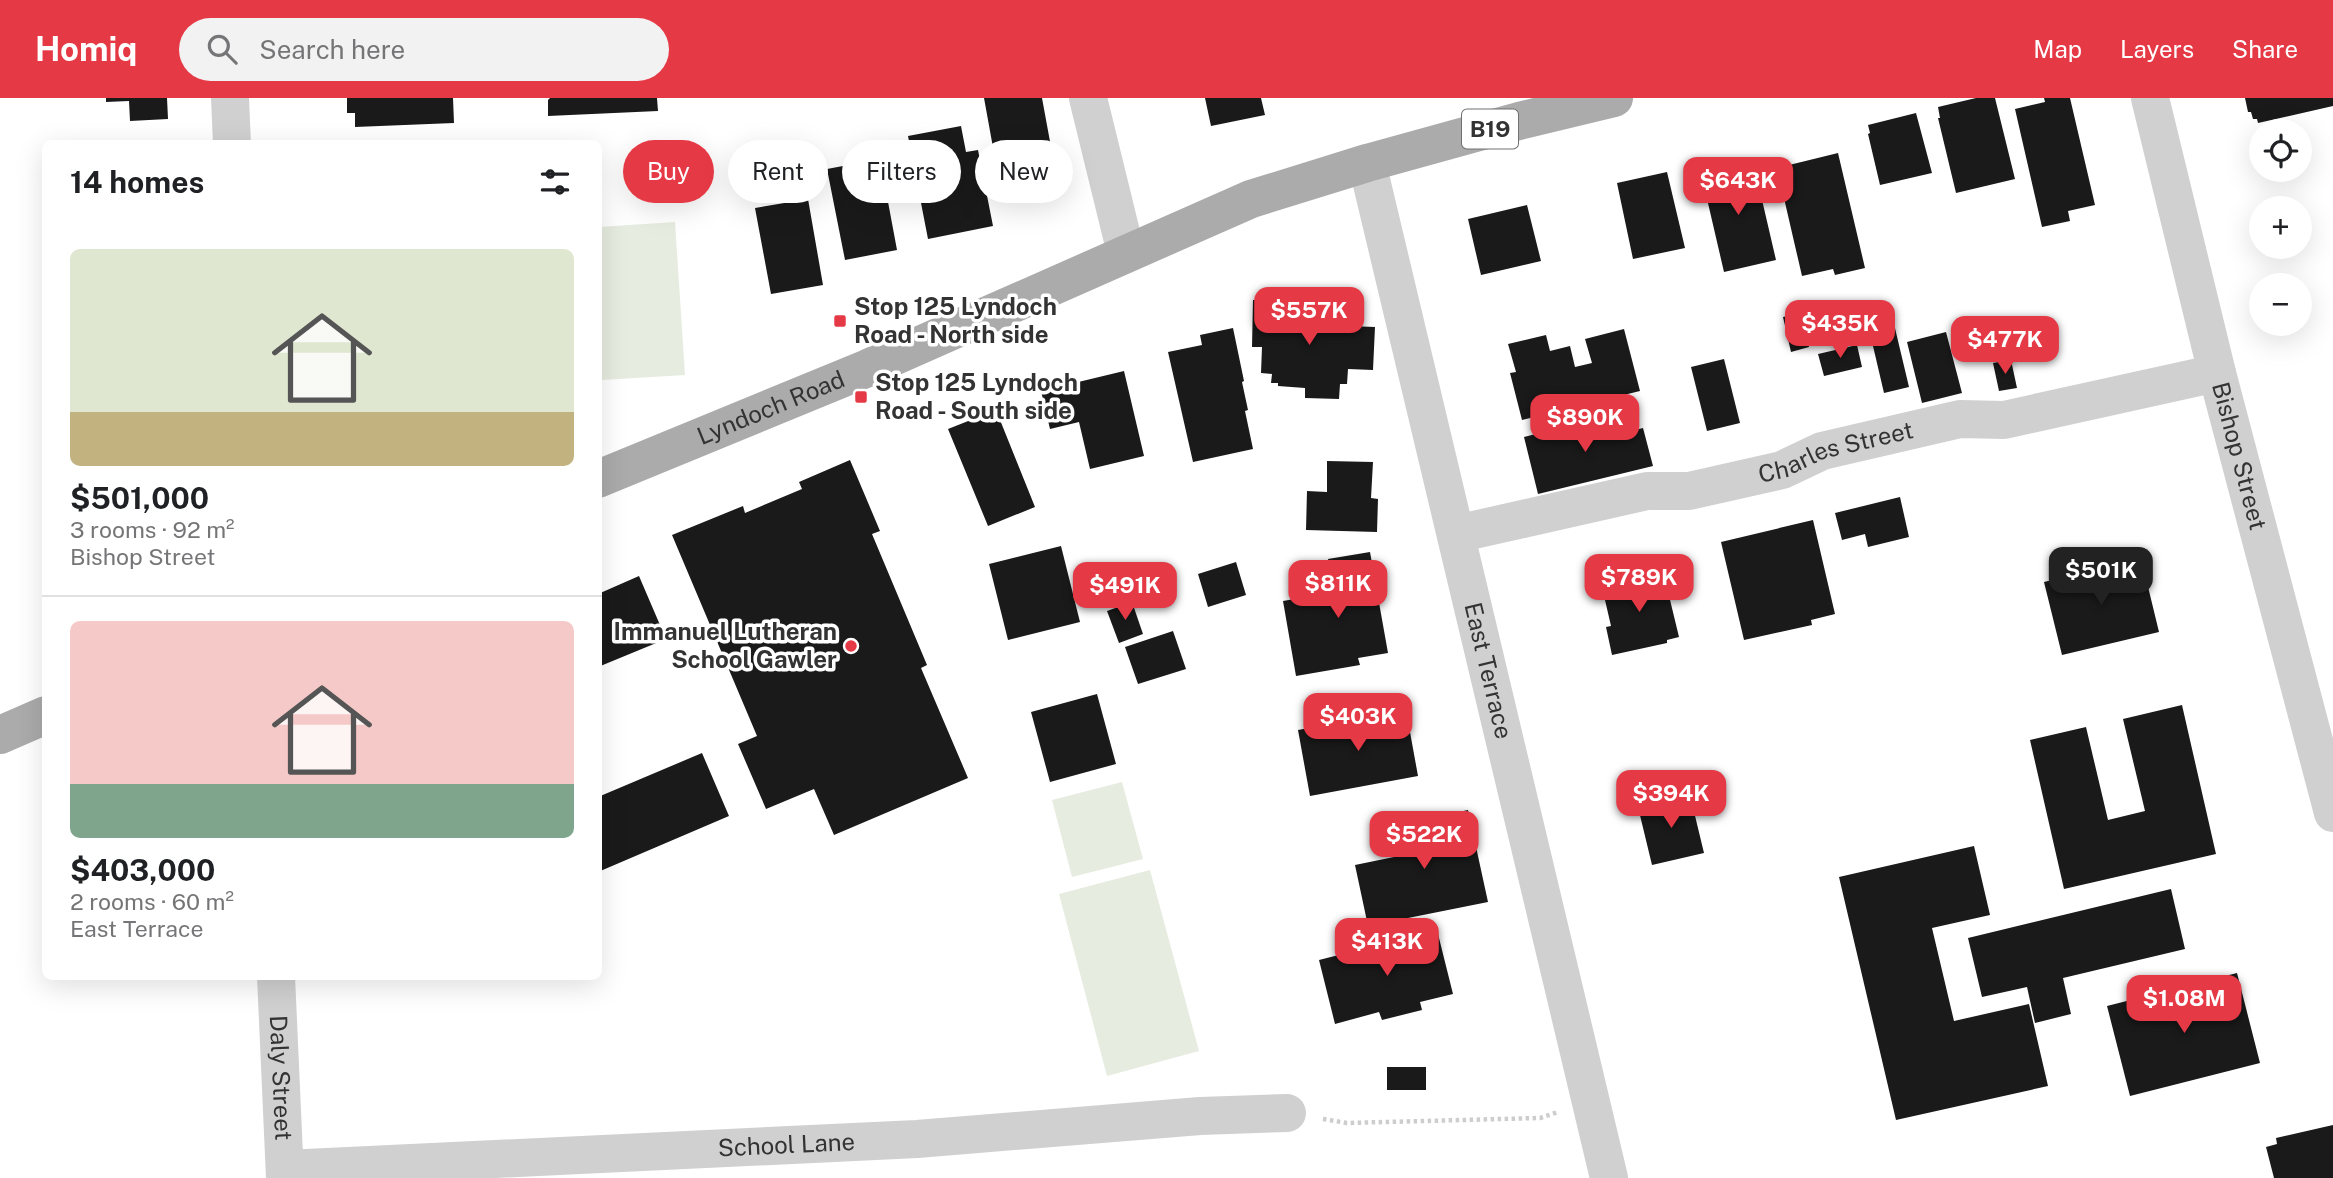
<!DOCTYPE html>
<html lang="en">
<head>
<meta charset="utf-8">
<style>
	:root { --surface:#fff; --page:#f2f2f2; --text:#202124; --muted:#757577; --line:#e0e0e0; --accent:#e63946 }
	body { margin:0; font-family:"Public Sans",sans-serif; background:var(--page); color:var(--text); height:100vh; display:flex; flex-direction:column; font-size:26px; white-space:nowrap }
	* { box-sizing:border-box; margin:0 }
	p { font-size:23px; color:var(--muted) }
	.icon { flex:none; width:38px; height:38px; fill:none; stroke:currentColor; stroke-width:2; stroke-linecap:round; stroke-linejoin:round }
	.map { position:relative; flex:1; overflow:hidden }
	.side { position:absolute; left:42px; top:42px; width:560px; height:840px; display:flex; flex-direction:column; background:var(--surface); border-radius:10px; box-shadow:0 7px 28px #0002 }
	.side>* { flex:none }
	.banner { position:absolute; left:623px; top:42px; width:665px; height:63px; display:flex; gap:14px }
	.tools { position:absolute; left:2249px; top:21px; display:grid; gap:14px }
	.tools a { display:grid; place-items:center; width:63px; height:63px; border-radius:50%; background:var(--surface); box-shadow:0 7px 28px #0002; font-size:35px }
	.price { position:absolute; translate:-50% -60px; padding:0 16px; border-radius:14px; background:var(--accent); color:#fff; font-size:23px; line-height:46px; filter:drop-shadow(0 2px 4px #0008) }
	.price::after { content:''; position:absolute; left:50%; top:42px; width:21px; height:16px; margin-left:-10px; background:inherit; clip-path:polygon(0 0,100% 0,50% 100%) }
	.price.current { background:#222; color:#fff }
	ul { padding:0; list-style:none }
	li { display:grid; align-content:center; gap:14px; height:371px; padding:0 28px }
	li+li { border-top:2px solid var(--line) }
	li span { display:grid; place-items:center; height:217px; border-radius:10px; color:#555 }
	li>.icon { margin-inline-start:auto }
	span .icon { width:126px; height:126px; fill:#fffc; stroke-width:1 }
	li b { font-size:30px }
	h2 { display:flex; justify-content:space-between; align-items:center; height:84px; padding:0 28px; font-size:30px }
	.pill { padding:0 24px; border-radius:32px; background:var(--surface); box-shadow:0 7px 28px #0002; font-size:24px; line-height:63px }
	.pill.current { background:var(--accent); color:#fff }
	header { display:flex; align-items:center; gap:42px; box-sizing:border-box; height:98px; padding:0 35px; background:var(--accent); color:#fff }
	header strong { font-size:33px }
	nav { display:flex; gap:38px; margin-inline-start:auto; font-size:24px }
	.search { width:490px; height:63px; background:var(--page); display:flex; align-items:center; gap:18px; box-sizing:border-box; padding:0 24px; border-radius:38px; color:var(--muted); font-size:26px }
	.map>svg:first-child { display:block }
</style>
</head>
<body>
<header>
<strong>Homiq</strong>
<div class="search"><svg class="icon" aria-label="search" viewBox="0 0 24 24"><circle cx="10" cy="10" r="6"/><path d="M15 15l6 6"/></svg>Search here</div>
<nav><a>Map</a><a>Layers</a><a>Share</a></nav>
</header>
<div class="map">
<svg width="2333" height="1080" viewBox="0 0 2333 1080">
	<rect width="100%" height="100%" fill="#fff"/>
	<!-- green -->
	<path fill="#e6ecdf" d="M675 124 685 277 602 282 598 229 599 129Z
		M1122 684 1143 761 1072 779 1052 702Z
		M1150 772 1199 953 1107 978 1059 796Z"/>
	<!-- building -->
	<path fill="#1a1a1a" d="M106 0H167L168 21 130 23 129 3 106 4Z
		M347 0H453L454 25 355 29V15H347Z
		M550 0H657L658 13 548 18V2Z
		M984 0H1042L1051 49 1057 48 1065 88 1002 99Z
		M1205 0H1261L1265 17 1211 28Z
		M1976 0H1995L2015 81 1956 95 1938 20H1940L1938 9Z
		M2044 0H2070L2095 107 2068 113 2070 123 2042 129 2015 11 2045 4Z
		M2245 0H2333V8L2258 25 2257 21H2253L2251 14H2248Z
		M1916 15 1932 75 1880 87 1868 36 1870 35 1868 27Z
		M961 28 966 54 978 52 993 128 928 141 908 38Z
		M1838 55 1865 170 1835 177 1833 171 1802 178 1777 70Z
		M880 61 897 152 845 162 827 71Z
		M1753 63 1776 162 1724 174 1701 75Z
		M1667 74 1685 150 1633 161 1617 85Z
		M808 101 823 187 771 196 755 110Z
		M1527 107 1541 163 1481 177 1468 121Z
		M1253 202 1324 204 1323 227 1375 229 1373 272 1348 271 1347 286H1340L1339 301 1305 300V290L1278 288V285H1271L1272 276 1261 275 1262 249H1252Z
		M1800 215 1809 249 1791 254 1783 219Z
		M1894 226 1909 289 1884 295 1869 231Z
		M1233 230 1244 283 1242 284 1248 312 1245 313 1253 351 1193 364 1168 254 1202 247 1200 237Z
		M1624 231 1640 293 1522 322 1510 275 1516 274 1508 246 1546 237 1550 253 1570 248 1575 269 1592 265 1585 241Z
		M1946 234 1962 295 1922 305 1907 244Z
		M1857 247 1862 269 1824 278 1818 256Z
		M1724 261 1740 325 1707 333 1691 269Z
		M2011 262 2017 290 1999 293 1993 265Z
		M1124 273 1144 358 1090 371 1079 324 1050 331 1041 293Z
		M996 312 1035 409 988 428 948 331Z
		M1610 317 1615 337 1643 330 1653 368 1538 396 1524 339Z
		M850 362 880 433 872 436 927 567 921 570 968 680 834 737 814 691 766 711 738 646 757 638 672 437 743 408 745 415 802 391 799 384Z
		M1327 363 1373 364 1371 400 1378 401 1377 434 1306 432 1307 393 1327 394Z
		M1900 399 1909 439 1868 449 1865 436 1842 442 1835 415Z
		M1813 422 1835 516 1811 522 1812 527 1744 542 1721 444Z
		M1061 448 1080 524 1008 542 989 466Z
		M1370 454 1388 555 1358 560 1360 567 1296 578 1283 503 1334 494 1328 461Z
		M1236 464 1246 497 1208 509 1198 476Z
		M2142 464 2159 534 2062 557 2044 484 2109 468 2110 471Z
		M1651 477 1652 480 1664 477 1679 539 1667 542V545L1612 557 1606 529 1611 528 1602 489Z
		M639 478 666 541 598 569V496Z
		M1132 504 1143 536 1119 545 1107 513Z
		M1173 533 1186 571 1138 586 1125 549Z
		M1097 596 1116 666 1050 684 1031 614Z
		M2182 607 2216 756 2064 791 2030 642 2086 629 2108 722 2145 713 2123 621Z
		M1406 612 1418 678 1310 698 1298 632Z
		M702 655 729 718 598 774V699Z
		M1690 697 1704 755 1652 767 1638 709Z
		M1468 712 1488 804 1368 828 1355 767 1394 759 1388 729Z
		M1974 748 1990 817 1932 830 1954 923 2029 906 2048 988 1896 1022 1839 779Z
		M2171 791 2185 851 2063 880 2071 916 2035 925 2027 889 1982 899 1968 840Z
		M1437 832 1453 896 1420 904 1422 912 1382 922 1379 914 1335 926 1319 862Z
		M2237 875 2260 965 2130 998 2107 908Z
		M1387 969H1426V992H1387Z
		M2333 1027V1080H2274L2266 1049 2277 1046 2276 1040Z"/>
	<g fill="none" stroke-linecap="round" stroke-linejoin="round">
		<!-- path -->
		<path stroke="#cdcdcd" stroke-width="4.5" stroke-dasharray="3.5 3.5" stroke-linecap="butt" d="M1323 1021 1347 1025 1540 1020 1558 1014"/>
		<!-- minor -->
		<g stroke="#d0d0d0" stroke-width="38">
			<path d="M230 0 232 46"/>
			<path d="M1088 0 1126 155"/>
			<path id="s1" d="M2150 0 2217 275 2333 715"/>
			<path id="s2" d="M1367 65 1609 1080"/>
			<path id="s3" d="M1456 436 1647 393H1689L1782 372 1822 353 1960 321 2004 322 2217 275"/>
			<path id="s4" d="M276 878 285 1080"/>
			<path id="s5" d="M285 1071 917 1041 1200 1018 1287 1015"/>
		</g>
		<!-- major -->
		<g stroke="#ababab" stroke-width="38">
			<path id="s6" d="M598 381 868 270 1251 101 1367 65 1519 23 1614 0"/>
			<path d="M0 637 46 617"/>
		</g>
	</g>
	<!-- markers -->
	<g fill="#e63946" stroke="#fff" stroke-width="2.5">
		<rect x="833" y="216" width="14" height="14" rx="3.5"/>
		<rect x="854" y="292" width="14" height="14" rx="3.5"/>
		<circle cx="851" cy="548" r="7"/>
	</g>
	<g text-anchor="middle" stroke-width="7" stroke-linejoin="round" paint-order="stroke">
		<!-- shield labels -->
		<rect fill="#fff" stroke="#707070" stroke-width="2" x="1462" y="11.5" width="56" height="39" rx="5"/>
		<g font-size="23" font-weight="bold" fill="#333">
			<text x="1490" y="39">B19</text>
		</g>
		<!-- poi labels -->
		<g font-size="24" font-weight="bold" fill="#333" stroke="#fff" text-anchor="start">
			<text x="854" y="217">Stop 125 Lyndoch<tspan x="854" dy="28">Road - North side</tspan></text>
			<text x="875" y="293">Stop 125 Lyndoch<tspan x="875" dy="28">Road - South side</tspan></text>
			<text x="837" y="542" text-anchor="end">Immanuel Lutheran<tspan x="837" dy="28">School Gawler</tspan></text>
		</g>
		<!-- street labels -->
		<g font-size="24" fill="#333" stroke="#fff">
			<text dy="8" stroke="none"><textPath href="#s6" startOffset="187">Lyndoch Road</textPath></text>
			<text dy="8" stroke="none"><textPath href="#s3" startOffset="390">Charles Street</textPath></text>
			<text dy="8" stroke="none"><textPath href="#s1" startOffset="369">Bishop Street</textPath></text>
			<text dy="8" stroke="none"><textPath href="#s2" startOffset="522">East Terrace</textPath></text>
			<text dy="8" stroke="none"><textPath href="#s4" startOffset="102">Daly Street</textPath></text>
			<text dy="8" stroke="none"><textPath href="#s5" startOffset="502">School Lane</textPath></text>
		</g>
	</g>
</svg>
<div class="tools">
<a><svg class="icon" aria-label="locate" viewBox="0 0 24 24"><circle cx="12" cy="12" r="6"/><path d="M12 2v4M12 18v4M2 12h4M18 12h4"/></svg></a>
<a>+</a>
<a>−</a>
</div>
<b class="price" style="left:1738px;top:119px">$643K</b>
<b class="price" style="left:1309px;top:249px">$557K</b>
<b class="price" style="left:1840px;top:262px">$435K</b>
<b class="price" style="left:2005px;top:278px">$477K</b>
<b class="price" style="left:1585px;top:356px">$890K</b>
<b class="price current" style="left:2101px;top:509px">$501K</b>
<b class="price" style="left:1639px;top:516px">$789K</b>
<b class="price" style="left:1338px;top:522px">$811K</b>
<b class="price" style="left:1125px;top:524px">$491K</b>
<b class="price" style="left:1358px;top:655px">$403K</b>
<b class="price" style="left:1671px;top:732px">$394K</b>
<b class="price" style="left:1424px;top:773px">$522K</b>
<b class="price" style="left:1387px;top:880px">$413K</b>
<b class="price" style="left:2184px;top:937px">$1.08M</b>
<div class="banner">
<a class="pill current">Buy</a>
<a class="pill">Rent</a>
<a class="pill">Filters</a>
<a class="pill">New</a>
</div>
<section class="side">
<h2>14 homes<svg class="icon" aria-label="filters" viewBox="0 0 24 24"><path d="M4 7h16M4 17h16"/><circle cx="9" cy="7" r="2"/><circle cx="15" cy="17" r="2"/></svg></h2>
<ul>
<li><span style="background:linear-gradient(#dfe7d0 75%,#c2b280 0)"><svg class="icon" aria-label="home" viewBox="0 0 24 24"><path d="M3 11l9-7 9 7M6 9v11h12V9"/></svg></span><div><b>$501,000</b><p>3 rooms · 92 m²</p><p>Bishop Street</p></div></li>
<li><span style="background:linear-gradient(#f6c9c9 75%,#7fa58c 0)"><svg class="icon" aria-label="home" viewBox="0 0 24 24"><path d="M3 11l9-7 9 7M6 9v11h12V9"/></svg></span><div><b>$403,000</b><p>2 rooms · 60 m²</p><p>East Terrace</p></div></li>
</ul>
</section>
</div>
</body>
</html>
